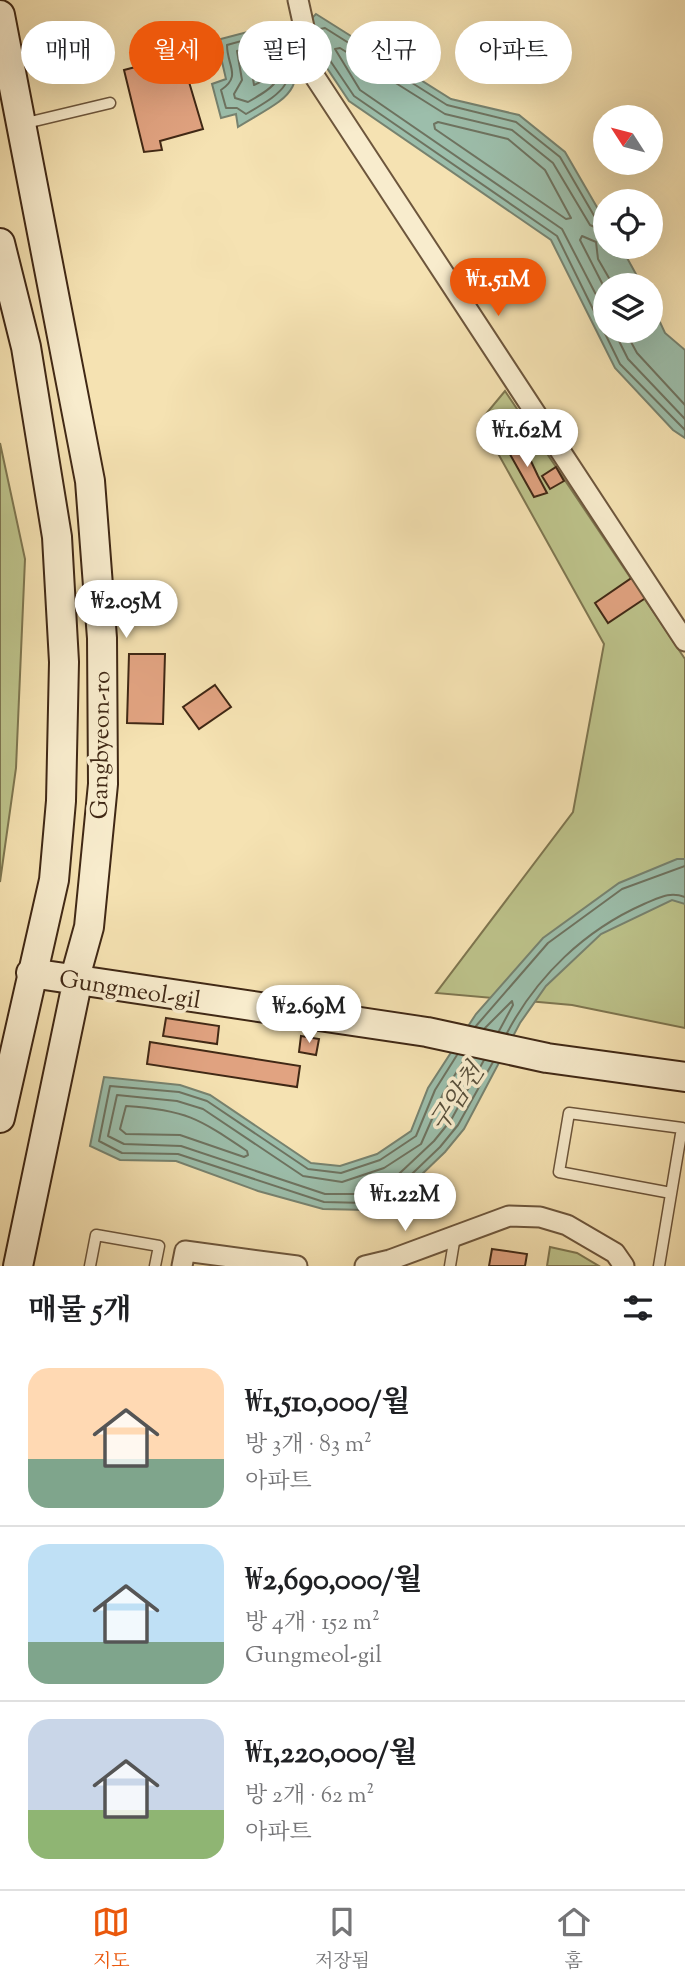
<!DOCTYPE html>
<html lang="ko">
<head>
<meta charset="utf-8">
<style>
	:root { --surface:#fff; --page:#f2f2f2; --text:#202124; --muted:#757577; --line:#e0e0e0; --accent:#ea580c }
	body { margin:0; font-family:"Sorts Mill Goudy","Noto Serif KR",serif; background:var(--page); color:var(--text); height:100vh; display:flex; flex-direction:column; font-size:26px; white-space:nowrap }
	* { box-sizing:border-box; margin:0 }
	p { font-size:23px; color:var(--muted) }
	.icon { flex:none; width:38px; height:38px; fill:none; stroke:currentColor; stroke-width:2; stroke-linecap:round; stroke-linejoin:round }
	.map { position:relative; height:1266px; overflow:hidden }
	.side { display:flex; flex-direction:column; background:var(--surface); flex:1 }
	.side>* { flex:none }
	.banner { position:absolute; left:21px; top:21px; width:644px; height:63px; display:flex; gap:14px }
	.needle { width:46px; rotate:306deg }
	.tools { position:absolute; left:593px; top:105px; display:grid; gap:14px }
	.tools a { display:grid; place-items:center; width:70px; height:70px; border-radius:50%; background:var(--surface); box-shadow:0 7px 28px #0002; font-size:35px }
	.price { position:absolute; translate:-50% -60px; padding:0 16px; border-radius:24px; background:#fff; color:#222; font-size:23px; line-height:46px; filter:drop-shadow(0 2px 4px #0008) }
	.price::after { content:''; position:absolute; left:50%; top:42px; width:21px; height:16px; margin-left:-10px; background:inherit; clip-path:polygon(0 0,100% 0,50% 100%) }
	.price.active { background:var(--accent); color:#fff }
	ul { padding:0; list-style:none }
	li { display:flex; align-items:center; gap:21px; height:175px; padding:0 28px }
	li+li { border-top:2px solid var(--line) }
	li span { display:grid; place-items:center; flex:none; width:196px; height:140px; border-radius:21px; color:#555 }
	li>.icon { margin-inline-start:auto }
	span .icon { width:84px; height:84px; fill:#fffc; stroke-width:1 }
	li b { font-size:30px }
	h2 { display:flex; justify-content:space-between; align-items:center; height:84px; padding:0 28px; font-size:30px }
	.tag { padding:0 24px; border-radius:32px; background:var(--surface); box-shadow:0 7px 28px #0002; font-size:24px; line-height:63px }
	.tag.active { background:var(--accent); color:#fff }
	.tabs { display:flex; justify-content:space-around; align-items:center; height:98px; border-top:2px solid var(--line); background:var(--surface); font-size:19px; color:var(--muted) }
	.tabs a { display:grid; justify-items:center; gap:4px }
	.tabs .active { color:var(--accent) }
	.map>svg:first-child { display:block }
</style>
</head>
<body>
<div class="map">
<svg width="685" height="1266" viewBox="0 0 685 1266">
	<rect width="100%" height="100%" fill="#f5e2b2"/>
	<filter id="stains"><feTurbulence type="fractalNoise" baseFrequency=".00286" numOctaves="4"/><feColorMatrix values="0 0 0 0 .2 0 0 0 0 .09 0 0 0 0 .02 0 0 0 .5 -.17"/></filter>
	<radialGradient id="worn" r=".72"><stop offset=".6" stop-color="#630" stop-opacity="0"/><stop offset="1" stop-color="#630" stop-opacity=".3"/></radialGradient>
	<!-- green -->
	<path fill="#bdc38b" stroke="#7e7650" stroke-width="2" d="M505 391 685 659V1028L572 1005 436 993 573 812 604 644 480 421Z
		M0 443 25 559 16 768 0 882Z
		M550 1247 577 1253 599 1266H547Z"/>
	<!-- water -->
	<path fill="#9cbeab" stroke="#77826f" stroke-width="2" d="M316 14 451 99 519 115 565 152 605 221 606 247H621L642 285H606V331H651V303L665 333 685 350V438L673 430 615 368 551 240 349 101 321 59 309 21Z
		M282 23 294 28C303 96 294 93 238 127L236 114 221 118 212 84 226 79 217 40Z
		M677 859H685V904L672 900 601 934 546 986 520 1023 464 1129 445 1152 394 1201 367 1210 323 1209 258 1191 176 1161 120 1160 90 1146 104 1077 180 1085 210 1095 311 1163 340 1166 377 1154 411 1131 428 1088 476 1014 543 938 619 883Z"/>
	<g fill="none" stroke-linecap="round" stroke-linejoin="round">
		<!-- shore -->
		<path stroke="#6e7360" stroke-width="2" d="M281 30 288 34C295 84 289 89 246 114L237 108H226L221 90C242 76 227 66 227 45Z
			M276 41 280 43C285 79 278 85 248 102L235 98 234 94 242 80 237 51Z
			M270 54 272 64 268 78 254 85 250 60Z
			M438 122 508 139 545 170 571 218 566 219 435 129 434 124Z
			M606 223 596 219 560 157 516 122 447 105 325 28 320 29 327 56 354 96 557 236 620 364 685 430
			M606 232 590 225 553 163 512 130 445 114 340 48 335 49 360 90 562 229 606 314
			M606 291 580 240 582 236 596 242 598 259 613 285
			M614 331 628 359 685 419
			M625 331 637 353 685 405
			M476 1026 548 943 622 889 685 866
			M485 1028 512 1001 513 1005 499 1031
			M507 1033C537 976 585 930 644 904 659 898 669 891 685 897
			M457 1055 435 1090 416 1136 380 1160 341 1173 308 1169 207 1101 179 1092 110 1086 99 1141 122 1153 178 1154 324 1202 366 1203 390 1195 440 1147 458 1125 493 1062
			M466 1057 443 1094 421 1144 384 1168 342 1182 303 1176 203 1109 177 1101 117 1095 108 1136 124 1144 181 1146 325 1194H364L385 1187 434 1141 451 1120 484 1060
			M126 1106C186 1110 198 1118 247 1151L248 1155 244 1157 180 1135 126 1134 120 1129Z"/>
	</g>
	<!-- building -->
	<path fill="#e1a381" stroke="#402815" stroke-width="2" d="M181 55 203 129 160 141 162 150 144 152 124 70Z
		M521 409 532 427 507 449 493 426Z
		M521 440 538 476 547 493 534 497 507 449Z
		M556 467 564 481 550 489 542 476Z
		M633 577 647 597 608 623 595 603Z
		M129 654H165L163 724 127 723Z
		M215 685 231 707 199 729 183 707Z
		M166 1018 219 1026 217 1044 163 1036Z
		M301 1036 319 1039 316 1055 299 1052Z
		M150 1042 300 1066 297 1087 147 1064Z
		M492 1249 527 1254 525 1266H489Z"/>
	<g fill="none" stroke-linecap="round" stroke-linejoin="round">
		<defs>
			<path id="lane" d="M22 124 110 103
				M90 1266 96 1235 159 1246 155 1266
				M450 1266 455 1236
				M659 1266 682 1128 569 1113 559 1172 671 1193"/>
			<path id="street" d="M298 0 315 77 685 641
				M182 1266 185 1251 297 1266
				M365 1266 390 1260 509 1216 540 1217 567 1225 615 1253 624 1266"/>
			<path id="secondary" d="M0 15 90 481 102 638 103 784 89 927 74 981 75 993 18 1266
				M0 243 26 347 57 537 64 662 61 801 54 880 0 1118
				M31 973 427 1032 547 1058 685 1077"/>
		</defs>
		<!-- lane casing -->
		<use href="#lane" stroke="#6d563c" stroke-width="13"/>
		<!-- street casing -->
		<use href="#street" stroke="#6d563c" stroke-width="23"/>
		<!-- secondary casing -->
		<use href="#secondary" stroke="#402815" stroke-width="32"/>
		<!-- lane -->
		<use href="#lane" stroke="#f8eccd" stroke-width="10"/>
		<!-- street -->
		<use href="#street" stroke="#f8eccd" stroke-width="19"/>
		<!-- secondary -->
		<use href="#secondary" stroke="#f8eccd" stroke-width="28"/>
	</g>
	<g text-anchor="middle" stroke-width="7" stroke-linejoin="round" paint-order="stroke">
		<!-- street labels -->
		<g font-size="24" fill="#402815" stroke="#f8eccd">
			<text transform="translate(100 745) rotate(-89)" y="8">Gangbyeon-ro</text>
			<text transform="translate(130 989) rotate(9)" y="8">Gungmeol-gil</text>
		</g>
		<!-- water labels -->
		<g font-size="26" font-style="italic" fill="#574e3a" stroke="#f8eccd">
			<text transform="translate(456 1097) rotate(-56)" y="9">구암천</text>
		</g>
	</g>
	<rect width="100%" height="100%" filter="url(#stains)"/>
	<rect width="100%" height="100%" fill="url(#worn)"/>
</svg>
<div class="tools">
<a><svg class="needle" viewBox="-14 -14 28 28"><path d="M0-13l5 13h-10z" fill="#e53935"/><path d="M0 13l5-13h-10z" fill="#757577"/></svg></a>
<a><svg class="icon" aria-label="locate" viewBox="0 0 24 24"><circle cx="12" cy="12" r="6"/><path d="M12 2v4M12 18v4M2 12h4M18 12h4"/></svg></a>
<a><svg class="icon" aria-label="layers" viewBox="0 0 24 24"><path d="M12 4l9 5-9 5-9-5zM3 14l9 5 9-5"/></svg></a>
</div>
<b class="price active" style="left:498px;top:318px">₩1.51M</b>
<b class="price" style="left:527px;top:469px">₩1.62M</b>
<b class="price" style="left:126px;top:640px">₩2.05M</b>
<b class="price" style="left:309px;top:1045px">₩2.69M</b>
<b class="price" style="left:405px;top:1233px">₩1.22M</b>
<div class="banner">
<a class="tag">매매</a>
<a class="tag active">월세</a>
<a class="tag">필터</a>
<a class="tag">신규</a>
<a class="tag">아파트</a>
</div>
</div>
<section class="side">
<h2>매물 5개<svg class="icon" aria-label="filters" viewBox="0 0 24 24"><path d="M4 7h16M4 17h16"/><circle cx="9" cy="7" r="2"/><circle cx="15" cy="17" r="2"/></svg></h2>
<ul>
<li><span style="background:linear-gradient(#ffd9b3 65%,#7fa58c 0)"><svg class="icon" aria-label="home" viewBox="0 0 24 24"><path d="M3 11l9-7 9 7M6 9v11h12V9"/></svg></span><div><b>₩1,510,000/월</b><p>방 3개 · 83 m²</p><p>아파트</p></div></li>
<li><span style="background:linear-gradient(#bfe0f5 70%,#7fa58c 0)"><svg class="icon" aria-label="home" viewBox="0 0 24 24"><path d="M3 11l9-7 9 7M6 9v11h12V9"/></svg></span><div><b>₩2,690,000/월</b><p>방 4개 · 152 m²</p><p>Gungmeol-gil</p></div></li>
<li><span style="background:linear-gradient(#c9d6e8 65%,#8fb573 0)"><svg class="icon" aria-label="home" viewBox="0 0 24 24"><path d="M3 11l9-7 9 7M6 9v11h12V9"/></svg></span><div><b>₩1,220,000/월</b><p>방 2개 · 62 m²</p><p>아파트</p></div></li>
</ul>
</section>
<nav class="tabs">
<a class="active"><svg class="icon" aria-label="map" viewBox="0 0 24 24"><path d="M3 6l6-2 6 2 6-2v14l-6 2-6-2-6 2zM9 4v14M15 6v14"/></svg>지도</a>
<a><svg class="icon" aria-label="saved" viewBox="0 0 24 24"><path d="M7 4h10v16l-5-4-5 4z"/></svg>저장됨</a>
<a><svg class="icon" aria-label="home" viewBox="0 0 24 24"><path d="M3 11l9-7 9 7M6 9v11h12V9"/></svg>홈</a>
</nav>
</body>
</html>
